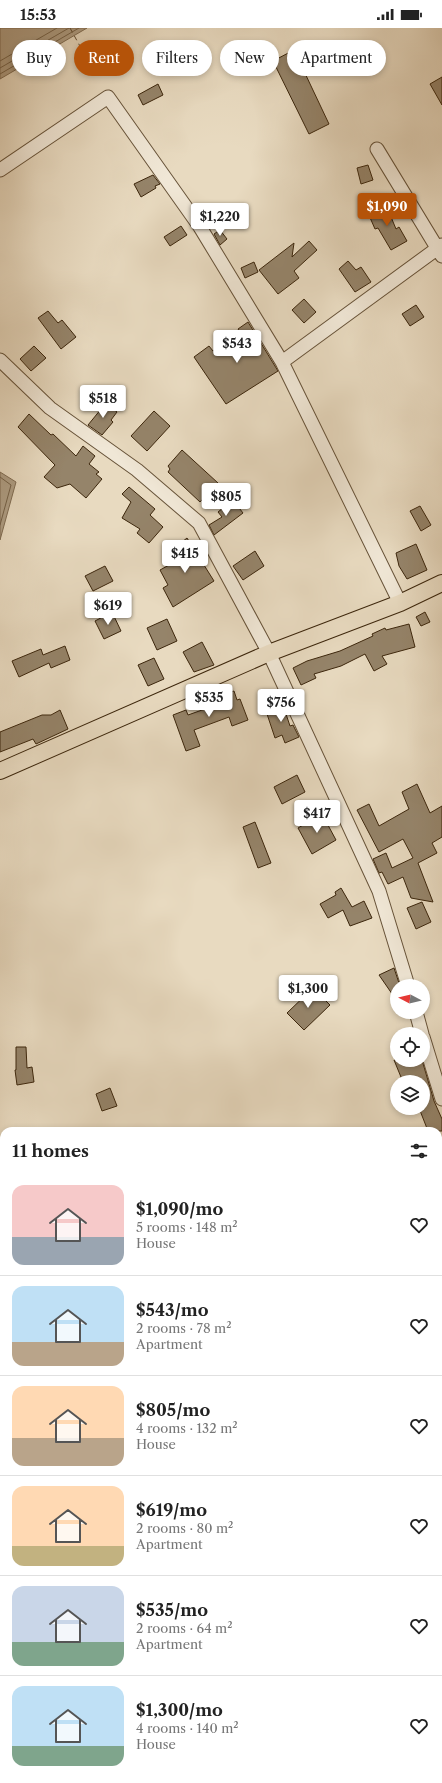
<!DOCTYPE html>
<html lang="en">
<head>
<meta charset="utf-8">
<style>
	:root { --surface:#fff; --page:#f6f6f6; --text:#222; --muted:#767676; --line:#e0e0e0; --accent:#b45309 }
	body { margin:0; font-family:"Libre Caslon Text",serif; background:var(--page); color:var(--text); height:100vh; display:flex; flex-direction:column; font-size:15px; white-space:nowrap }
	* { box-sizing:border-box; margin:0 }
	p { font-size:13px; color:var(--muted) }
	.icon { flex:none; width:22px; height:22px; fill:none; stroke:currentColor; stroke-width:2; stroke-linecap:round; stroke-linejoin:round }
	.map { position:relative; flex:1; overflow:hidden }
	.sheet { position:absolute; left:0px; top:1099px; width:442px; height:656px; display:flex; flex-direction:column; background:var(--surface); border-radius:12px 12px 0 0; box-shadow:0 2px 6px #0003 }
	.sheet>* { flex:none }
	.banner { position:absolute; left:12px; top:12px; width:418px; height:36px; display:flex; gap:8px }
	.needle { width:26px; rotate:277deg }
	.tools { position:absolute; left:390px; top:951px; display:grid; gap:8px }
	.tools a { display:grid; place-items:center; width:40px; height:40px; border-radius:50%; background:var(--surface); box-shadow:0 2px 6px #0003; font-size:20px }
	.price { position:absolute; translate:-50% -34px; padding:0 9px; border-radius:4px; background:#fff; color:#222; font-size:13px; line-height:26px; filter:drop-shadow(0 1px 2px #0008) }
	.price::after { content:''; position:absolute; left:50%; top:24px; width:12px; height:9px; margin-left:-6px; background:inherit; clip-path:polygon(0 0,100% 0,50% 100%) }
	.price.active { background:var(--accent); color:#fff }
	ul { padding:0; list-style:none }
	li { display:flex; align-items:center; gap:12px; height:100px; padding:0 12px }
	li+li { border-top:1px solid var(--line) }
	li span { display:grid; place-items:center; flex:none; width:112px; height:80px; border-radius:12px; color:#555 }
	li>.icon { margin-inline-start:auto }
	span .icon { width:48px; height:48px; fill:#fffc; stroke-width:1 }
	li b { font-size:17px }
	h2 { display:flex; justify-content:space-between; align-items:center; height:48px; padding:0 12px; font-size:17px }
	.tag { padding:0 14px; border-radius:18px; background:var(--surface); box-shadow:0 2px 6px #0003; font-size:14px; line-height:36px }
	.tag.active { background:var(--accent); color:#fff }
	.status { display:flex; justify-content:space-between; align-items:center; height:28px; padding:0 20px; background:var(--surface); direction:ltr }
	.status svg { height:11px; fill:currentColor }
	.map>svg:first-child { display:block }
</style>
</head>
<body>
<div class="status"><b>15:53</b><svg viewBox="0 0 49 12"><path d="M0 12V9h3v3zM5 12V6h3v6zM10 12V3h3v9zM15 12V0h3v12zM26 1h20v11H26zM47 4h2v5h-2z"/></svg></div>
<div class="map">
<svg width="442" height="1755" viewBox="0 0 442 1755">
	<rect width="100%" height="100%" fill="#e8dac0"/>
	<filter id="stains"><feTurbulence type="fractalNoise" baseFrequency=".005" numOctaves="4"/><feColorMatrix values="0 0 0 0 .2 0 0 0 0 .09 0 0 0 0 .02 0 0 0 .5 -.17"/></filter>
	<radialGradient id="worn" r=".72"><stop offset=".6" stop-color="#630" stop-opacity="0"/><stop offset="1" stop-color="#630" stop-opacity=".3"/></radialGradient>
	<!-- water -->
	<path fill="#ae9d83" stroke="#806d53" d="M0 0H87L0 51Z
		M0 444 16 454 0 512Z"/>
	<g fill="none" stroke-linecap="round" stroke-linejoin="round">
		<!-- shore -->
		<path stroke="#756248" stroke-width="1" d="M0 33 57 0
			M0 40 69 0
			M0 46 79 0
			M0 449 11 457 0 497"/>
		<!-- ferry -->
		<path stroke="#5e4a30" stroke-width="1" stroke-dasharray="5 4" stroke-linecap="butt" d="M70 0 92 40"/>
	</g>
	<!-- building -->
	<path fill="#95846a" stroke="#3c260c" d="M294 22 329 96 309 106 273 33Z
		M442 49V77L430 56Z
		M158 56 163 67 143 77 138 67Z
		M368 137 373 152 361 156 357 140Z
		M153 147 160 156 155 158 156 160 141 169 134 156Z
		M386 177 396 201 399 199 407 213 391 222 378 200 375 201 368 185Z
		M181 198 187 207 170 218 164 209Z
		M220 202 227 211 220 217 214 206Z
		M309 213 317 222 294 243 299 250 278 266 259 242 294 215 292 229Z
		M348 233 356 242 361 239 371 254 355 264 339 241Z
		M254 234 258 244 245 250 241 240Z
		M304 271 316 284 304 295 292 282Z
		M416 277 424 289 410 298 402 286Z
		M48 283 58 295 62 292 76 309 61 321 38 290Z
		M248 294 278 343 226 376 194 329 209 318 213 323 240 304 238 301Z
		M34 318 46 330 31 343 20 331Z
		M106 375 117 384 111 392 113 394 102 407 88 397Z
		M154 383 170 398 147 423 131 408Z
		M29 386 51 407 53 406 76 428 83 418 95 428 89 436 99 444 96 446 102 451 86 470 70 456 57 460 44 449 55 437 18 399Z
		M182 422 218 455 200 474 168 444 170 441 168 438Z
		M129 459 155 481 150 487 163 499 149 515 137 505 140 501 122 490 131 474 122 466Z
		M233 472 243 485 214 507 209 497 222 489 218 484Z
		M420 478 431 497 421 503 410 483Z
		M187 510 214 553 173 579 163 560 168 557 160 542 180 531 172 522Z
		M416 516 427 542 407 551 399 538 396 525Z
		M255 523 264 538 243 552 233 538Z
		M105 538 113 553 93 563 85 548Z
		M112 584 121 603 104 611 95 593Z
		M425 584 430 594 421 598 416 589Z
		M167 591 177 613 157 622 147 600Z
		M409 596 415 619 382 628 387 636 374 643 365 626 341 638 314 646 316 650 301 657 293 640 307 633 340 623 373 608 372 606 385 600 386 602Z
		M202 614 214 637 194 644 183 624Z
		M65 618 70 632 51 640 49 635 19 649 12 633 41 621 43 627Z
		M154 630 164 651 148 658 138 637Z
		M234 663 237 672 240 671 248 692 232 698 229 689 194 702 200 718 186 723 173 687 186 682 188 687 219 676 217 669Z
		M282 674 290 698 293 697 299 709 285 715 282 707 275 710 265 680Z
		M60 682 68 701 36 716 33 711 0 724V704L42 687H51Z
		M297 747 305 764 282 776 274 759Z
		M417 756 430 785 442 778V809L432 815 437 825 418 835 433 874 411 870 403 849 388 856 382 844 379 845 373 831 386 825 392 840 413 830 403 811 379 824 357 782 369 776 379 798 409 781 402 764Z
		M322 786 336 812 312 826 298 800Z
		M255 794 271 835 258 840 243 799Z
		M341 860 352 879 364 873 372 890 350 898 343 882 328 890 320 876 336 867 335 864Z
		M422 874 431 894 416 901 407 880Z
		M394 940 400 958H397V973L379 947Z
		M313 960 330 977 304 1002 287 985Z
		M16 1019H26L27 1040 32 1039 34 1054 17 1057 15 1042H16Z
		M394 1032H422L434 1073 442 1091V1103H428L419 1080H423V1054H403Z
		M110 1060 117 1078 102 1083 96 1066Z"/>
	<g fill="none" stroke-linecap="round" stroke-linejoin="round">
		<defs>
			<path id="minor" d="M377 121 442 228
				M0 142 108 69 200 199 282 334 400 575
				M0 332 50 380 137 442 199 495 269 625 379 863 408 958
				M282 334 442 217
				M416 984 422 1006
				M423 1009 442 1071
				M438 1205 442 1204
				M0 1361 4 1360"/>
			<path id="major" d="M0 743 269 625 400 575 442 555"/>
		</defs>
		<!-- minor casing -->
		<use href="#minor" stroke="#675339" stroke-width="15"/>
		<!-- major casing -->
		<use href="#major" stroke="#3c260c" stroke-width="18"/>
		<!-- minor -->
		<use href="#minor" stroke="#f0e7d6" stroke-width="13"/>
		<!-- major -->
		<use href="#major" stroke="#e8dac0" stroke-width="16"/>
	</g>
	<rect width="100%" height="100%" filter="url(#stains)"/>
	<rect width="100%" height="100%" fill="url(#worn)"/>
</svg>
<div class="tools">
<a><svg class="needle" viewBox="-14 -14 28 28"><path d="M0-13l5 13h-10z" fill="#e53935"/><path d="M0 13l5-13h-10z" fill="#767676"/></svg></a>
<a><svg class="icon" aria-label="locate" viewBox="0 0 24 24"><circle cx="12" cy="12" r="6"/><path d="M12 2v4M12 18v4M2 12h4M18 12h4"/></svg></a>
<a><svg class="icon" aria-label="layers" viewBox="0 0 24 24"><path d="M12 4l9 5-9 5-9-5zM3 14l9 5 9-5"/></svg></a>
</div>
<b class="price active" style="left:387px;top:199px">$1,090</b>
<b class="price" style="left:220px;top:209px">$1,220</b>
<b class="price" style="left:237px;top:336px">$543</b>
<b class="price" style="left:103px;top:391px">$518</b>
<b class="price" style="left:226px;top:489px">$805</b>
<b class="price" style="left:185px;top:546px">$415</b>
<b class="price" style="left:108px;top:598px">$619</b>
<b class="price" style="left:209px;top:690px">$535</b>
<b class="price" style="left:281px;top:695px">$756</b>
<b class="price" style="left:317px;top:806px">$417</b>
<b class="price" style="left:308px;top:981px">$1,300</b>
<div class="banner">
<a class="tag">Buy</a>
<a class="tag active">Rent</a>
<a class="tag">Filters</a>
<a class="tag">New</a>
<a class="tag">Apartment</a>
</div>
<section class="sheet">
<h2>11 homes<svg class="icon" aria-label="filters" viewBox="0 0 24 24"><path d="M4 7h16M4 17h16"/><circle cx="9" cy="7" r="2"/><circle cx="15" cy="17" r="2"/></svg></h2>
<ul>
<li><span style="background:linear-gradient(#f6c9c9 65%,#9aa5b1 0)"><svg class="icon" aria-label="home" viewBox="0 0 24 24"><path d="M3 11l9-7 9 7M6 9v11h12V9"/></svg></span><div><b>$1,090/mo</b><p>5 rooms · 148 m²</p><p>House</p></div><svg class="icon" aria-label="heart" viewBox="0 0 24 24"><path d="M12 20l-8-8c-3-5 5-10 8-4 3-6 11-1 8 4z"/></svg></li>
<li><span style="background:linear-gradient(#bfe0f5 70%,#b9a48a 0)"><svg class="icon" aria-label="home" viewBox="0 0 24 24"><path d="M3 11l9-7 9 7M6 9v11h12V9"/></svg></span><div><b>$543/mo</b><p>2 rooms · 78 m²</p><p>Apartment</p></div><svg class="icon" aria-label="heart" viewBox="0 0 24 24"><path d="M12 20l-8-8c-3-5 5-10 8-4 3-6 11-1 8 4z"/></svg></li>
<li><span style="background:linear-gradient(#ffd9b3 65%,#b9a48a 0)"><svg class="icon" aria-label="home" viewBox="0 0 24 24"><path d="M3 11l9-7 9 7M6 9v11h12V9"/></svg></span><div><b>$805/mo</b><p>4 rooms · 132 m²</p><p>House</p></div><svg class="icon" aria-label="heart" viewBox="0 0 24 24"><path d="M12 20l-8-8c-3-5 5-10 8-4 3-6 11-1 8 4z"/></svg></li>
<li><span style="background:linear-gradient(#ffd9b3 75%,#c2b280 0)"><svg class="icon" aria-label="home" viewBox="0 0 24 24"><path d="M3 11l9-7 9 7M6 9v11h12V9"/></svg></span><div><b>$619/mo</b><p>2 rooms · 80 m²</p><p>Apartment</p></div><svg class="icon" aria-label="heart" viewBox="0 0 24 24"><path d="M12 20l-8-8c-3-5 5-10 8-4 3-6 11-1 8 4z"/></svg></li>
<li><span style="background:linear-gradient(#c9d6e8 70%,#7fa58c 0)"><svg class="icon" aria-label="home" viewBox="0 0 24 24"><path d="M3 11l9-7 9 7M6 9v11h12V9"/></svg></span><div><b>$535/mo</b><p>2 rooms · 64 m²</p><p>Apartment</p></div><svg class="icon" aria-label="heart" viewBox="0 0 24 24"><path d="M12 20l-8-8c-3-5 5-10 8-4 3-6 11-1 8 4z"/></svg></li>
<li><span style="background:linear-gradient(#bfe0f5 75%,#7fa58c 0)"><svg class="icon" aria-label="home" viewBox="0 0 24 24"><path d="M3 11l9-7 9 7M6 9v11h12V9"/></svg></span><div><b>$1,300/mo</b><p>4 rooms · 140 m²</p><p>House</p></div><svg class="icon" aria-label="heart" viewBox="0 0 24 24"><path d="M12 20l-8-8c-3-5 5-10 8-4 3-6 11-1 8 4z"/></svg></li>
</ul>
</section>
</div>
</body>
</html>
